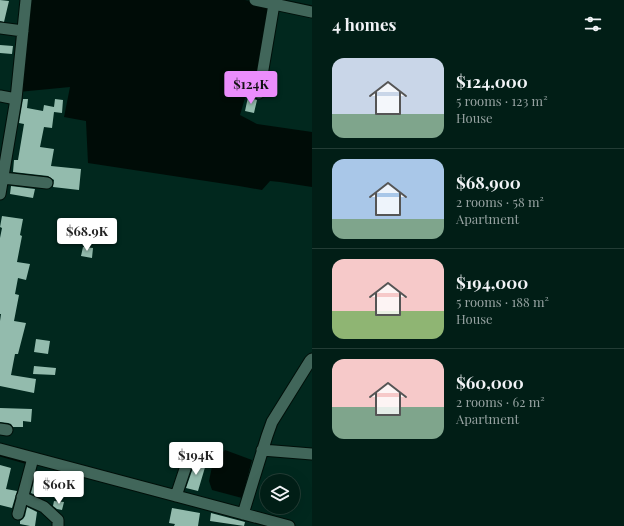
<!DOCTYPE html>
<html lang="en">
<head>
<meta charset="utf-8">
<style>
	:root { --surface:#011e16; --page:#0b271f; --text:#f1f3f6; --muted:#96a2a1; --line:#233c35; --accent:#eb8dfc }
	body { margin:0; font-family:"Playfair Display",serif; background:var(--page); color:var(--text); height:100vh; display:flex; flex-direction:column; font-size:15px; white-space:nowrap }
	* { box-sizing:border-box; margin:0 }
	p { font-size:13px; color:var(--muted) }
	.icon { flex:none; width:22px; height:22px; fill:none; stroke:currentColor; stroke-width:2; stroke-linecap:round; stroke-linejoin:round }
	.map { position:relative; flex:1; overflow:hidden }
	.panel { display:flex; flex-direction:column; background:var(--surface); width:312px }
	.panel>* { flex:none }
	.tools { position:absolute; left:260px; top:474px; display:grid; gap:8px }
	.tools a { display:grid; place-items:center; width:40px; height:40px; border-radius:50%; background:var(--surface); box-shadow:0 4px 16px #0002,0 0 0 1px var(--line); font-size:20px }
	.price { position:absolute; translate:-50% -34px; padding:0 9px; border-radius:4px; background:#fff; color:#222; font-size:13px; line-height:26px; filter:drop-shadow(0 1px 2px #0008) }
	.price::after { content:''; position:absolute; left:50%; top:24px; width:12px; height:9px; margin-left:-6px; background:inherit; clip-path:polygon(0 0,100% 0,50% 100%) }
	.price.active { background:var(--accent); color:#111 }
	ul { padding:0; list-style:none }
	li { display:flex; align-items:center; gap:12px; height:100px; padding:0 20px }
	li+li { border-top:1px solid var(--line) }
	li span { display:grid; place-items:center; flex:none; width:112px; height:80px; border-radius:12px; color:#555 }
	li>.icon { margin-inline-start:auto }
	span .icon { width:48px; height:48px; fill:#fffc; stroke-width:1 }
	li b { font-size:17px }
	h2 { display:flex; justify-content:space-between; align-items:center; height:48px; padding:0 20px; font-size:17px }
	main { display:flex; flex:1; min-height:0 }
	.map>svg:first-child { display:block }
</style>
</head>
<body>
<main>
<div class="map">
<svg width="312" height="526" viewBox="0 0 312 526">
	<rect width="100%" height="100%" fill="#01281e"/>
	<!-- water -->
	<path fill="#000c07" d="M31 0H245L270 5 255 87 247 91 240 115 257 124 312 132V187L280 182 270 181 262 190 239 186 88 163 86 121 64 117 70 87 18 92Z
		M225 450 252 460 242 498 212 490 209 481 213 462Z"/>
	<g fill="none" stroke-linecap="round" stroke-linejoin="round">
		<!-- stream -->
		<path stroke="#000c07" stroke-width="3" d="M0 455 25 462"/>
	</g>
	<!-- building -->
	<path fill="#93bbad" d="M0 0 9 1 4 22 0 21Z
		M0 45 13 46 12 54 0 53Z
		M248 97 257 100 254 113 245 111Z
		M23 99H28L27 108 43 111 44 105 54 107 55 99 63 100 62 113 54 112 52 128 44 127 40 147 54 149 51 166 81 169 79 190 53 187 54 180 48 176 13 172 14 160H18L24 124 19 123Z
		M11 186 35 189 33 198 10 194Z
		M2 216 23 219 20 235 22 236 17 262 30 264 26 280 18 278 15 294 19 295 14 321 26 323 18 354H15L11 375 36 379 34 393 0 386V321L1 314H0V238L2 228 0 227Z
		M83 247 93 248 92 258 81 256Z
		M36 339 50 341 48 354 34 352Z
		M34 366 56 368 55 375 33 374Z
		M0 408 32 409 31 422 23 421V427H13L11 424 8 423 0 422Z
		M193 460 206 464 198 491 186 488 194 465Z
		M0 465 11 468 6 489 17 491 12 508 0 505Z
		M34 481 42 484 40 497 31 493Z
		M54 501 64 502 62 510 57 509 53 506Z
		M27 507 37 512 35 526H30L20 524V521L23 519 25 516Z
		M172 508 200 513 198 526H174L175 524 169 523Z
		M211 513 245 522 244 526 210 521Z"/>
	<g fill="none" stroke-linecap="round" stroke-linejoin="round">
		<defs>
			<path id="minor" d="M255 0 312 12
				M0 28 23 31
				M259 93 274 4
				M0 96 16 99
				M3 178 47 183
				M0 194 16 99 26 0
				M0 429 7 430
				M0 449 289 526
				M262 450 312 454
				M176 496 187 463
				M22 497 44 507 58 520V526
				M18 514 33 458
				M243 514 267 436 272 422 310 361 312 359"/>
		</defs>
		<!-- minor casing -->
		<use href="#minor" stroke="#000f09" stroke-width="13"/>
		<!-- minor -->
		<use href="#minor" stroke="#41665a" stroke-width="11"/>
	</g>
</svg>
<div class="tools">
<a><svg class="icon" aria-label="layers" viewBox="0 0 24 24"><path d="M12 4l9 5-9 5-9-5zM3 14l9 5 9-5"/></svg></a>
</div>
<b class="price active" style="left:251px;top:105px">$124K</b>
<b class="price" style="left:87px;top:252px">$68.9K</b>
<b class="price" style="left:196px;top:476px">$194K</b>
<b class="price" style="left:59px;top:505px">$60K</b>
</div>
<section class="panel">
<h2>4 homes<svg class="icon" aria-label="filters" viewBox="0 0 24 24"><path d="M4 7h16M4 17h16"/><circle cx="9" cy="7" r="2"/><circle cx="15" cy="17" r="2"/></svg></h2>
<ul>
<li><span style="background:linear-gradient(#c9d6e8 70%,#7fa58c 0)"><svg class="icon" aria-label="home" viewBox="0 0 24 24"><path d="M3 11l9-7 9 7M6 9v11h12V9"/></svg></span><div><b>$124,000</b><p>5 rooms · 123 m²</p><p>House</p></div></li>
<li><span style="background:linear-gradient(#a9c7e8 75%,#7fa58c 0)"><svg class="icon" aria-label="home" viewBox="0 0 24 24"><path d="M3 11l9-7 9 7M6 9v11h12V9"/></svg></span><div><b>$68,900</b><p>2 rooms · 58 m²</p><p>Apartment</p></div></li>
<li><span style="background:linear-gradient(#f6c9c9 65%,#8fb573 0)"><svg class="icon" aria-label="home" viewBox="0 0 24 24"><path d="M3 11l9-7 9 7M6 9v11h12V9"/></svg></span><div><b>$194,000</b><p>5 rooms · 188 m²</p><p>House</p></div></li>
<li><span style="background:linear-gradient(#f6c9c9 60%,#7fa58c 0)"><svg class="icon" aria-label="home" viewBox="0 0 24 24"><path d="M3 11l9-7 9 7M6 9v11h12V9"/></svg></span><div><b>$60,000</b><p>2 rooms · 62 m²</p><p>Apartment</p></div></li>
</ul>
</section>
</main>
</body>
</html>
